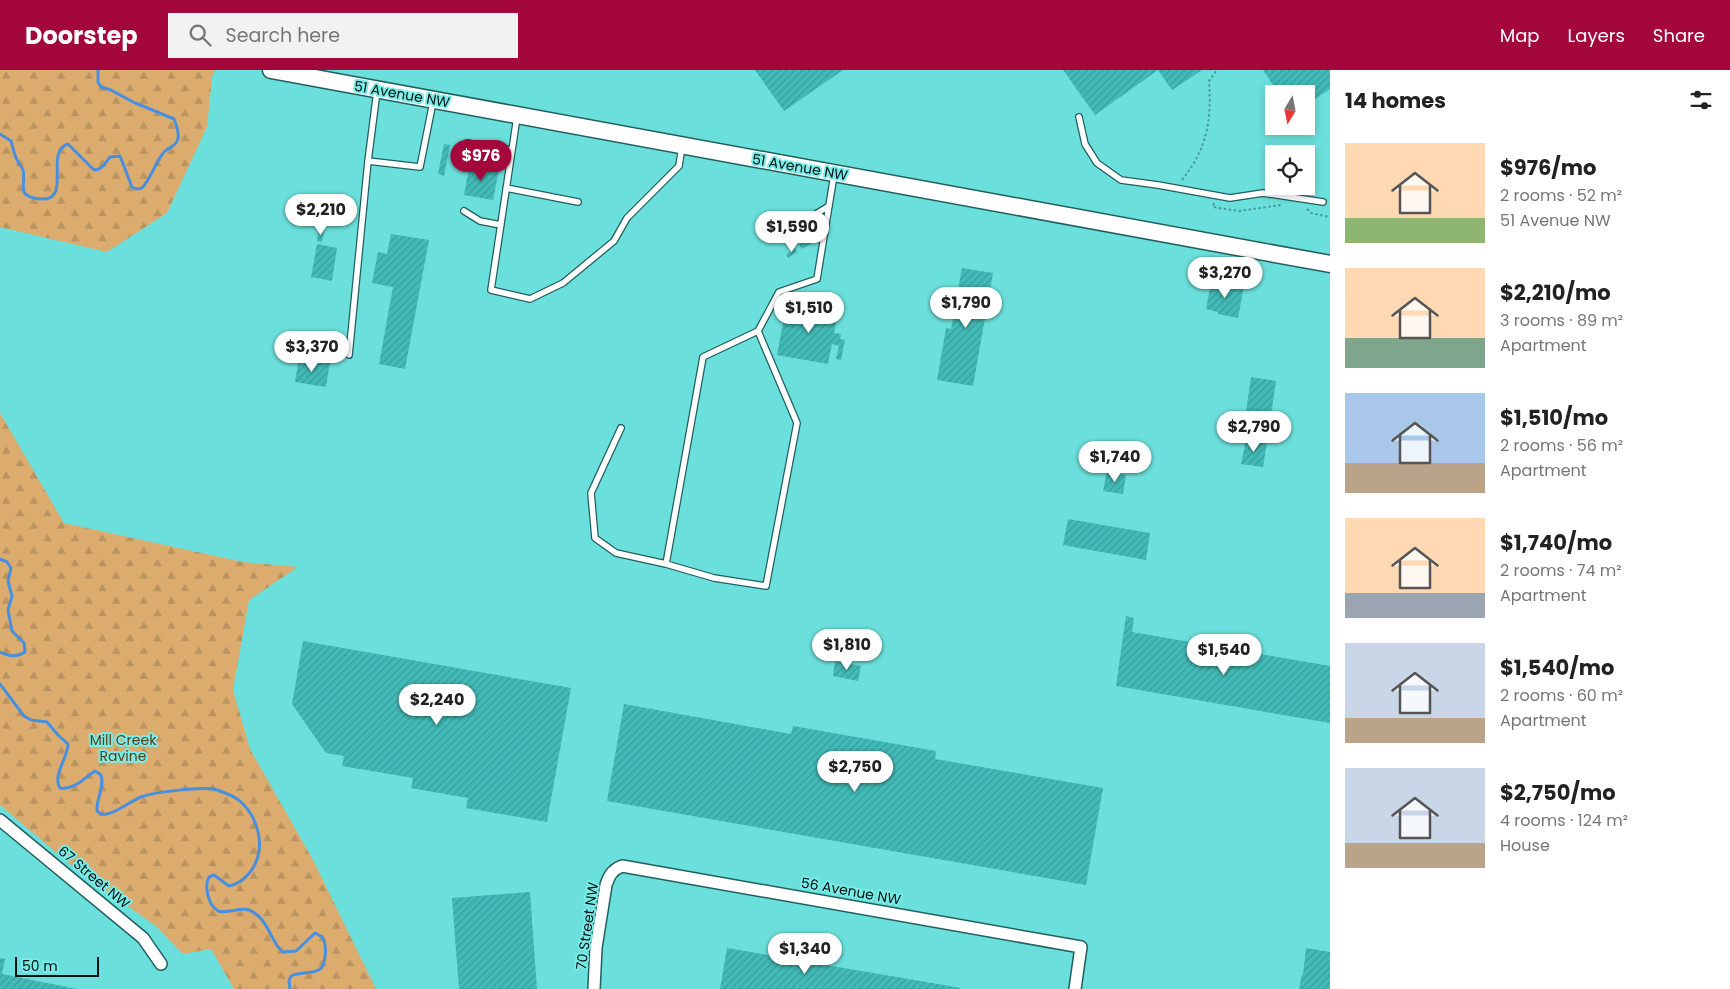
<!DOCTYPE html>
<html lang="en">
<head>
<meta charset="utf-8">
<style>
	:root { --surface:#fff; --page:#f2f2f2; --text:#222; --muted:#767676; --accent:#a3073b }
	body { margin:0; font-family:Poppins,sans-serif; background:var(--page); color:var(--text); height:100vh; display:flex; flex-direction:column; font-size:19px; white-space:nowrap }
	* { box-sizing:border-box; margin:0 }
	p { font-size:16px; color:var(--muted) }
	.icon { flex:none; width:28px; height:28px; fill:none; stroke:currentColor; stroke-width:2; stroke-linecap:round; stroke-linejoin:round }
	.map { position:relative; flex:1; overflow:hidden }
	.side { display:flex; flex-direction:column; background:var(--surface); width:400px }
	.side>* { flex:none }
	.needle { width:32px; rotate:190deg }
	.tools { position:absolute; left:1265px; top:15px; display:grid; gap:10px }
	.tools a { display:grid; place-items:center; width:50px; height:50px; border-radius:0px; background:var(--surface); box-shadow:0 2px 8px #0003; font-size:25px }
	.scale { position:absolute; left:15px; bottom:12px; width:84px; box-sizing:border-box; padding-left:5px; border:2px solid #000f0f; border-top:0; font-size:14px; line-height:18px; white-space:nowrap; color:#000f0f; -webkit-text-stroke:4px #79ece8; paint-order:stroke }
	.price { position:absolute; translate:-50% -42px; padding:0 11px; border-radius:18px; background:#fff; color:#222; font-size:16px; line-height:32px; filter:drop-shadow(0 1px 2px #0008) }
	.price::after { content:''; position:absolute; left:50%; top:30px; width:15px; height:11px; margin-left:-8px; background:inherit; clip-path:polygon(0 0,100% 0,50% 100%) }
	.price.selected { background:var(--accent); color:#fff }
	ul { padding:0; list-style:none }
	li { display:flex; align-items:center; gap:15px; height:125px; padding:0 15px }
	li span { display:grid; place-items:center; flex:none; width:140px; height:100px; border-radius:0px; color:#555 }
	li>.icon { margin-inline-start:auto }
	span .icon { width:60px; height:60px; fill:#fffc; stroke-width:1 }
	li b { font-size:21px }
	h2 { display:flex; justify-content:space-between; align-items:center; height:60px; padding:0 15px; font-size:21px }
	header { display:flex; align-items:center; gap:30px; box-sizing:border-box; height:70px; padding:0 25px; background:var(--accent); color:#fff }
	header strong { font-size:24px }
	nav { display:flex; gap:28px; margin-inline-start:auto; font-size:18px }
	.search { width:350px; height:45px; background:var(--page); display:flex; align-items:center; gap:12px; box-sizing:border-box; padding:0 18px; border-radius:0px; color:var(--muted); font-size:19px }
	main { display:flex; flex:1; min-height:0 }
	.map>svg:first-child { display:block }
</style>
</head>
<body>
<header>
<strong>Doorstep</strong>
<div class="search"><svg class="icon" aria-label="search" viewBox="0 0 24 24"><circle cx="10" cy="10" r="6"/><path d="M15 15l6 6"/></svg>Search here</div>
<nav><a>Map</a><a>Layers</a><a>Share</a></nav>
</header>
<main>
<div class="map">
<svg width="1330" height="919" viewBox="0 0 1330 919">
	<defs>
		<pattern id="forest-firs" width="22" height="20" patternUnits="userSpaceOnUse" patternTransform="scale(1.25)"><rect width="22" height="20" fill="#dcac6f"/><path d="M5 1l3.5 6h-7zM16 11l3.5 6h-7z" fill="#bb935f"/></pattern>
		<pattern id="building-hatch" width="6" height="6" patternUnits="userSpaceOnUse" patternTransform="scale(1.25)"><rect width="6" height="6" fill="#42bab7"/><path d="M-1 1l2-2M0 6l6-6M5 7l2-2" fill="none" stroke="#389f9c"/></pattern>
	</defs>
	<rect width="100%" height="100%" fill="#6bdfdb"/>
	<!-- forest -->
	<path fill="url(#forest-firs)" d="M0 0H215L212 7 207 57 167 143 107 182 0 157Z
		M0 343 64 453 243 492 298 497 249 530 233 620 250 679 313 790 376 919H234L211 879 183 884 156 856 78 801 0 735Z"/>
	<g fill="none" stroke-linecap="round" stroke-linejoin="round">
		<!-- stream -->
		<path stroke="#4890df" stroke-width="3" d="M0 64 11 71C13 78 14 84 17 90 18 93 22 97 23 100 25 106 22 116 24 122 26 126 30 127 34 128 77 137 42 82 68 74L94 100C102 100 105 93 110 87L120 86 132 117 136 119 142 118C152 107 155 93 164 82 169 77 177 76 178 68 179 63 176 54 174 49L133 32 111 20 101 17 98 12V0
			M0 489 7 492 11 498 8 511 12 526 8 540 12 561 24 573 25 582C16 588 9 586 0 582
			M0 614 24 646 31 650 47 652 58 665 68 674C68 688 52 705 60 718 75 720 84 708 95 701L101 705C105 717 96 728 97 741 100 744 102 745 107 744 119 741 129 732 141 727 154 722 205 716 217 720 225 723 235 726 241 732 260 750 266 780 251 801 245 809 239 814 229 816L214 805 209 807C204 816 208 835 218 841 228 844 239 837 249 840 269 848 271 874 283 882L296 881 315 863 322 867C325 872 326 880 325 886 324 909 306 899 291 906L289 911 290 919"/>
	</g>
	<!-- building -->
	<path fill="url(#building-hatch)" d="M755 0H843L784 41Z
		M1063 0H1158L1095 45Z
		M1158 0H1202L1172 20Z
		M1263 0H1330V19L1306 35V24H1279Z
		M444 74 450 75 444 106 438 104Z
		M470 93 499 99 493 130 464 125Z
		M319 159 324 160 322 172 317 171Z
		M814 160 816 163 817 162 821 167 802 179 799 175 803 171 801 168Z
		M391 164 429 170 405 299 379 294 393 217 372 213 378 182 387 184Z
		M317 174 337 178 332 211 311 207Z
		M795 178 797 182 788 188 786 185Z
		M962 198 993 203 973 316 937 310 946 258 951 259Z
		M1214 210 1244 216 1238 248 1218 244V242L1206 239 1211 213H1214Z
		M783 228 788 229 787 234 838 243 834 263 841 264 840 269 845 270 841 290 836 289 839 276 832 274 828 294 777 285 786 237 782 236Z
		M299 288 330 293 326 317 295 312Z
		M1251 307 1276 311 1270 352 1245 348Z
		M1246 369 1267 372 1263 397 1241 394Z
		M1107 401 1126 405 1123 424 1103 421Z
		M1068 449 1150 463 1146 490 1063 475Z
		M1126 546 1134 548 1132 562 1330 596V653L1116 616Z
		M303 571 571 618 547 752 466 738 468 728 411 718 413 708 342 696 344 686 326 683 292 634Z
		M835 591 861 596 858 611 833 606Z
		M624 634 791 664 793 656 936 681 935 689 1103 718 1086 815 607 731Z
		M530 822 537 919H459L452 828Z
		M727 878 961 918 960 919H720Z
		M1306 878 1330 882V919H1299L1302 904 1303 905Z
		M0 888 5 889 2 904 77 919H0Z"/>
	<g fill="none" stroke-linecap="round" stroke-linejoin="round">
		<defs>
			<path id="lane" d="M517 47 491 220 530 229 563 213 614 171 627 148 679 96 682 76
				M1079 47 1085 74 1097 93 1121 110 1158 115 1230 128 1263 123 1323 132
				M467 73 512 80
				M368 91 420 97 433 32
				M506 118 578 132
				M464 141 480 151 501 155
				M785 163 829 136
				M349 285 368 91 377 21
				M621 358 591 423 595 468 616 483 666 494 703 287 758 261 779 222 817 209 834 105
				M666 494 714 508 766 516 797 353 758 261"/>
			<path id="street" d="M0 750 143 868 161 894
				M594 919 596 878 606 815C609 806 612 800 622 796L1081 877 1075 919"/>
			<path id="secondary" d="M271 0 1330 194"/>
		</defs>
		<!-- lane casing -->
		<use href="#lane" stroke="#215f5e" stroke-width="8"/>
		<!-- street casing -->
		<use href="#street" stroke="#215f5e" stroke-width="14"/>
		<!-- secondary casing -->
		<use href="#secondary" stroke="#215f5e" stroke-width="19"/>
		<!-- path -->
		<path stroke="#489a97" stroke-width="2" stroke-dasharray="2.5 2.5" stroke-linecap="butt" d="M1182 110C1207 79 1212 50 1209 11L1217 0
			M1214 133 1213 137 1239 141 1281 135
			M1307 139 1311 143 1330 147"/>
		<!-- lane -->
		<use href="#lane" stroke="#fff" stroke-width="5.5"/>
		<!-- street -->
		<use href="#street" stroke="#fff" stroke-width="11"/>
		<!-- secondary -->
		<use href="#secondary" stroke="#fff" stroke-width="16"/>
	</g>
	<g text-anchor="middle" stroke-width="4" stroke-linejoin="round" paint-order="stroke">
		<!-- street labels -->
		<g font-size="14" fill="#000f0f" stroke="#79ece8">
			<text transform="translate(402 24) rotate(10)" y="5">51 Avenue NW</text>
			<text transform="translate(800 97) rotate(10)" y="5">51 Avenue NW</text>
			<text transform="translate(94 807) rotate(40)" y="5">67 Street NW</text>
			<text transform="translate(851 821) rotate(10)" y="5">56 Avenue NW</text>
			<text transform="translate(587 856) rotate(-82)" y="5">70 Street NW</text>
		</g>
		<!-- park labels -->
		<g font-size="14" fill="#5a3d15" stroke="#79ece8">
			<text x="123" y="675">Mill Creek<tspan x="123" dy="16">Ravine</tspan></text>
		</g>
	</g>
</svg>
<div class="tools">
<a><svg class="needle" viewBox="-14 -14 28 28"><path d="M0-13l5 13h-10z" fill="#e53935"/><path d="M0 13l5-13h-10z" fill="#767676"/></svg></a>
<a><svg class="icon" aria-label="locate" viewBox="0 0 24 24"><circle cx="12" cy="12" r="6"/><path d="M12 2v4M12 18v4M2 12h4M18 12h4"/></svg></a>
</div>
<div class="scale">50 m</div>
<b class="price selected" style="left:481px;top:112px">$976</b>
<b class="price" style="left:321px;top:166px">$2,210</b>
<b class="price" style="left:792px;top:183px">$1,590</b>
<b class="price" style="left:1225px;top:229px">$3,270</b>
<b class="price" style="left:966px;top:259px">$1,790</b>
<b class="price" style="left:809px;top:264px">$1,510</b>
<b class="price" style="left:312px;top:303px">$3,370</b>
<b class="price" style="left:1254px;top:383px">$2,790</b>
<b class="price" style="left:1115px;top:413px">$1,740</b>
<b class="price" style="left:847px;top:601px">$1,810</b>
<b class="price" style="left:1224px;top:606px">$1,540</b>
<b class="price" style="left:437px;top:656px">$2,240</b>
<b class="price" style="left:855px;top:723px">$2,750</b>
<b class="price" style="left:805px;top:905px">$1,340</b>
</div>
<section class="side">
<h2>14 homes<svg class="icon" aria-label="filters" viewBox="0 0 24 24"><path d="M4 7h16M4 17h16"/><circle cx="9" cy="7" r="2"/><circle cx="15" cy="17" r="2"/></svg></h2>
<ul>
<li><span style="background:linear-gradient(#ffd9b3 75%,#8fb573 0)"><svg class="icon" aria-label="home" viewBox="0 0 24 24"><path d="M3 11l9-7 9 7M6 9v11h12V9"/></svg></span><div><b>$976/mo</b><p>2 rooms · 52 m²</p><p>51 Avenue NW</p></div></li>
<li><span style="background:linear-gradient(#ffd9b3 70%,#7fa58c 0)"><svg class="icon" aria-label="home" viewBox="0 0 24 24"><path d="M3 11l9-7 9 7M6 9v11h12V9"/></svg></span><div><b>$2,210/mo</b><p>3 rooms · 89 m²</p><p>Apartment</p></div></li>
<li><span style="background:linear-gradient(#a9c7e8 70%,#b9a48a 0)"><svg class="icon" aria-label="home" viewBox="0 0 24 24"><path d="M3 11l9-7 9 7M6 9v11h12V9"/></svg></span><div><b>$1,510/mo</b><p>2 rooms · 56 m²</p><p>Apartment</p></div></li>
<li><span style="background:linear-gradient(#ffd9b3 75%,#9aa5b1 0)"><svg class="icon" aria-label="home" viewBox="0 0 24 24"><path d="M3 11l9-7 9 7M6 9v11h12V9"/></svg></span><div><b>$1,740/mo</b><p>2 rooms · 74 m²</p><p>Apartment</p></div></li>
<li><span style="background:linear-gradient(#c9d6e8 75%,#b9a48a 0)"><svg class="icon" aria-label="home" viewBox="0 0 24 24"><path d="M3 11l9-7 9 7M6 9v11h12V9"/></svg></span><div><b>$1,540/mo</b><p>2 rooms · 60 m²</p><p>Apartment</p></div></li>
<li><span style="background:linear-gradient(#c9d6e8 75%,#b9a48a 0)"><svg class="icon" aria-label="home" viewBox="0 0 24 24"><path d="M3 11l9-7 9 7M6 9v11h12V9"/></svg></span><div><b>$2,750/mo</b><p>4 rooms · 124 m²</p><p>House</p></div></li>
</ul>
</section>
</main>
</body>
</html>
